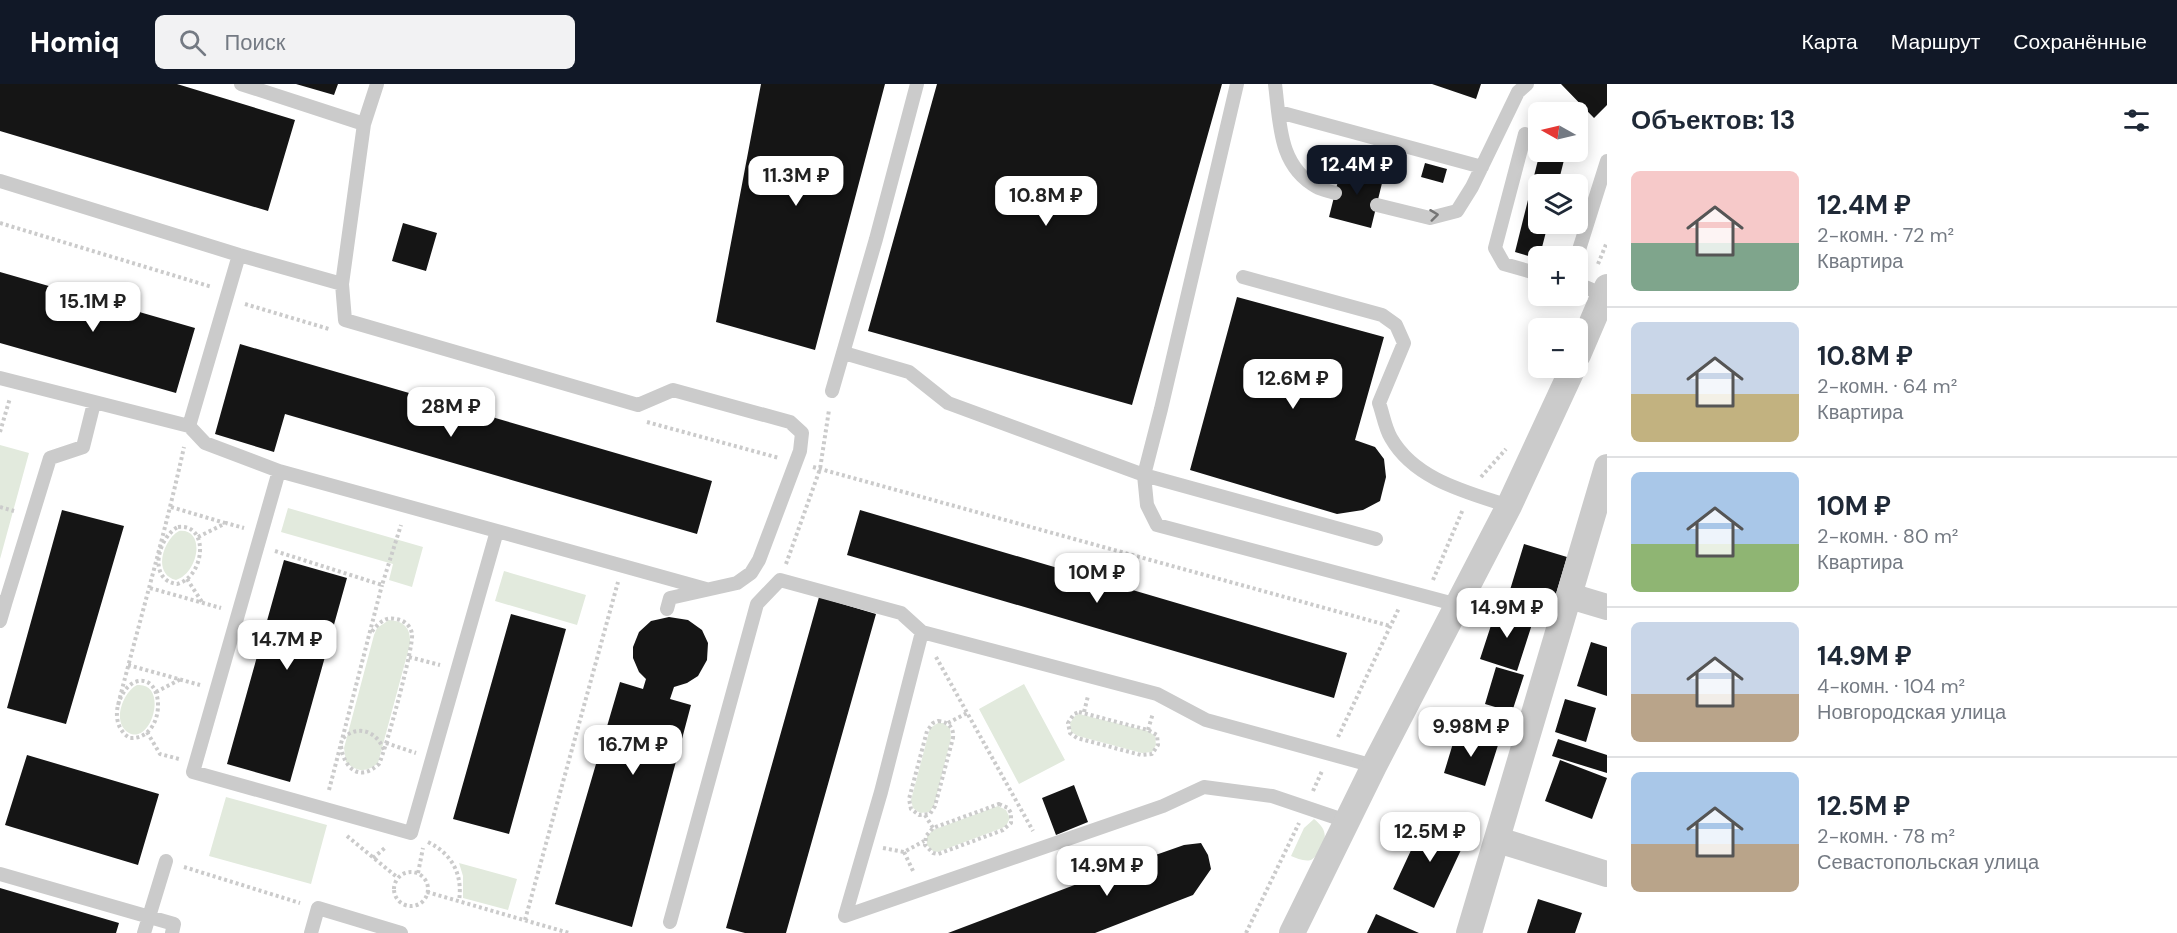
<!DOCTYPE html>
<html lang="ru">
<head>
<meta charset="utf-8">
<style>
	:root { --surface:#fff; --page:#f2f2f3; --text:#1f2937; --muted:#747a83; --line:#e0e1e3; --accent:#111827 }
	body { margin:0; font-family:"DM Sans",sans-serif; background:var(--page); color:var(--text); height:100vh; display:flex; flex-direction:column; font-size:22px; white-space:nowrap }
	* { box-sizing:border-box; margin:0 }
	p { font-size:20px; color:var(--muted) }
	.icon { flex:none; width:33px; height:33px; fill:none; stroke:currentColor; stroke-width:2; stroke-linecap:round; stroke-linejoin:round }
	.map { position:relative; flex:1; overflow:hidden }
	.panel { display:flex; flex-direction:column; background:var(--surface); width:570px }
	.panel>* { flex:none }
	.needle { width:39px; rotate:278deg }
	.controls { position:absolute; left:1528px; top:18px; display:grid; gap:12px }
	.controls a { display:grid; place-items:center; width:60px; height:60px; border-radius:9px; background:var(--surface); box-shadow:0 3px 15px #0003; font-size:30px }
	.price { position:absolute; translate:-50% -51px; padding:0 14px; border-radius:12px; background:#fff; color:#222; font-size:20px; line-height:39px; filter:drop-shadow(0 2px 3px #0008) }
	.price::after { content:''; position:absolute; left:50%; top:36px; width:18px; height:14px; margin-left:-9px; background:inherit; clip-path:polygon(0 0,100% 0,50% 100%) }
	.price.current { background:var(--accent); color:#fff }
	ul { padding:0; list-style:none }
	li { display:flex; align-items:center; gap:18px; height:150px; padding:0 24px }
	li+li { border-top:2px solid var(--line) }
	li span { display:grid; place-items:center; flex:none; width:168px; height:120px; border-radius:9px; color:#555 }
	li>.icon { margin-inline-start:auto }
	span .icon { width:72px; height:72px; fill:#fffc; stroke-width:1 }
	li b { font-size:26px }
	h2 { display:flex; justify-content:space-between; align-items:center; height:72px; padding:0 24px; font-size:26px }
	header { display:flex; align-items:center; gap:36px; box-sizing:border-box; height:84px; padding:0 30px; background:var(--accent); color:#fff }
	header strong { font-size:28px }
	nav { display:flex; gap:33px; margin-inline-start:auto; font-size:21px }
	.search { width:420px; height:54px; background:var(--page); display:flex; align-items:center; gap:15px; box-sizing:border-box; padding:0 21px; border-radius:9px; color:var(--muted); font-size:22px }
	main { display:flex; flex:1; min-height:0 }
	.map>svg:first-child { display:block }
</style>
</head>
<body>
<header>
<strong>Homiq</strong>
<div class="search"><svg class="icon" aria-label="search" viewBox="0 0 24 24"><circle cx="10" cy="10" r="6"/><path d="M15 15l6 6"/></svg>Поиск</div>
<nav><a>Карта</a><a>Маршрут</a><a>Сохранённые</a></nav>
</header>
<main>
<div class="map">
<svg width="1607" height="849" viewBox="0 0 1607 849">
	<rect width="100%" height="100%" fill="#fff"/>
	<!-- green -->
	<path fill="#e2eadd" d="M0 361 29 369 0 475Z
		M288 424 423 463 412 503 389 496 393 480 281 448Z
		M179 447C206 444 199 489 176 496 152 490 163 456 179 447Z
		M504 487 586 511 577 541 495 517Z
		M389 536C405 537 411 545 410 560L378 679C367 689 356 688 346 678L344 664 374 551 377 544Z
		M1024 600 1065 676 1019 700 979 625Z
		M137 601C169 598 152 661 129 649 111 639 123 608 137 601Z
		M1079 630 1148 647 1155 652 1156 661 1152 668 1142 669 1078 652 1071 648 1070 639 1075 632Z
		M938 639H943L950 644 951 654 934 722 929 728 920 729 913 724 911 716 929 648 930 644Z
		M226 713 327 741 311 800 209 772Z
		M998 722 1006 726 1010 734 1006 742 1002 744 938 768 933 767 927 761V752L933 746Z
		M1314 735C1325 744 1328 751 1321 765 1318 769 1315 774 1311 776 1304 778 1297 774 1291 772L1304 744Z
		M459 779 517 795 508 826 463 814V792Z"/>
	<!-- building -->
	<path fill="#151515" d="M0 0H177L295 36 268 127 0 47Z
		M296 0H338L334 11Z
		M761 0H885L815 266 716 238Z
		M937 0H1222L1132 321 868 247Z
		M1432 0H1481L1476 15Z
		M1561 0H1607V21L1594 34Z
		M1540 68H1566L1558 100H1539V140H1548L1539 175 1515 168Z
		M1425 79 1447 85 1443 99 1421 93Z
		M1342 81 1384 91 1371 144 1329 133Z
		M403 139 437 149 426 187 392 177Z
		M0 188 195 244 176 309 0 259Z
		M1237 213 1384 253 1355 356 1375 363 1384 375 1386 393 1380 417 1363 426 1337 430 1190 386Z
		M240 260 712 397 697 450 285 330 274 368 215 350Z
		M62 426 124 442 66 640 7 624Z
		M860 426 1347 569 1334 614 847 471Z
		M1524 460 1567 473 1553 520 1510 506Z
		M284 476 347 494 290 698 227 680Z
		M819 513 876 530 786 849H745L726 844Z
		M1497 523 1534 534 1517 587 1480 575Z
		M511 530 566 545 509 750 453 735Z
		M669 533 688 536 702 546 708 559 707 576 698 592 687 599 674 603 670 615 691 621 632 843 555 820 620 598 643 605 646 595 639 588 633 574V563L639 548 651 537Z
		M1591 558 1607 563V612L1577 602Z
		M1496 583 1524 591 1512 628 1485 620Z
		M1565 615 1596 624 1586 658 1555 648Z
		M1457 646 1499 658 1485 702 1444 689Z
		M1558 655 1607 671V689L1552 672Z
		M27 671 159 710 138 781 5 741Z
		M1560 676 1607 694 1592 735 1545 717Z
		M1074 701 1088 738 1056 751 1042 714Z
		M1426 734 1467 753 1434 824 1393 805Z
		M1201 759 1208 771 1211 785 1193 811 1095 849H948L1127 781 1184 761Z
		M0 804 119 839 116 849H0Z
		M1538 815 1582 829 1575 849H1527Z
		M1376 830 1419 849H1367Z"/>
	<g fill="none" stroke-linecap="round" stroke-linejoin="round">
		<!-- path -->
		<path stroke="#cbcbcb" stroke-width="4" stroke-dasharray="3 3" stroke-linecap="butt" d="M0 139 212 203
			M1598 180 1607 158
			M245 220 329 245
			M647 338 779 374
			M0 348 10 314
			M813 383 1390 542
			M1481 393 1506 365
			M0 423 14 427
			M171 423 225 439
			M178 443C210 439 205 493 177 500 147 496 158 453 178 443Z
			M198 453 226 439 244 444
			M275 467 382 501 401 441
			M786 480 820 385 829 326
			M187 495 202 518
			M1433 496 1463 425
			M150 504 221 524
			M409 573 440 581
			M936 573 1033 747
			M128 581 200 601
			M156 608 181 595
			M118 621C121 611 126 602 135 598 166 587 167 656 130 654 118 647 115 634 118 621 140 535 165 450 184 363
			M1079 628 1148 646 1157 651 1158 661 1152 670 1141 671 1077 654 1070 649 1068 639 1074 630Z
			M1084 628 1088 612
			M938 637C949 638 954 644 953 654L935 722 930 730 919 731 911 725 909 715 927 647 933 639Z
			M948 639 967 629
			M1148 646 1153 629
			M147 648 160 670 179 675
			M1338 653 1399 524
			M343 654C359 640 377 648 384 666
			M386 659 416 669
			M341 662C344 685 360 698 379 680 386 665 414 562 412 550 411 542 404 536 396 535 384 532 377 541 370 550
			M329 706 382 501
			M1313 707 1322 687
			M999 720 1008 724 1011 729V739L1003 746 938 770 933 769 925 761 926 752 933 744Z
			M925 731 933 744
			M347 752 398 794
			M428 758C452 770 463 790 459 817
			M883 764 904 768 924 757
			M904 768 914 789
			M373 774 386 763
			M184 783 300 819
			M394 805a17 17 0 1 1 34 0a17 17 0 1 1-34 0Z
			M418 789 423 764
			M427 808 569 849
			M525 836 618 498
			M1246 849 1299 739"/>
		<!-- lane -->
		<path stroke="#cbcbcb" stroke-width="14" d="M241 0 364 40 377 0
			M1237 0 1161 325 1144 391 1376 455
			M1275 0C1280 38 1278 82 1317 103 1322 106 1330 107 1335 109
			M1279 28 1482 83
			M1525 50 1495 164 1504 180 1539 190
			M0 97 239 171 342 200 364 40
			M1377 121 1430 134 1457 127 1472 103 1518 8 1527 0
			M1577 172 1607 77
			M1243 193 1382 231 1396 241 1404 259 1379 319C1383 330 1385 344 1391 354 1415 396 1467 408 1509 422
			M342 200 345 236 638 321 673 306 790 338 802 349 800 367 759 476 751 489 737 499 670 514 667 525
			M1578 200 1604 211
			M844 269 909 288 948 319 1144 391 1147 421 1157 441 1458 521
			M0 294 189 342 239 171
			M832 307 876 155 917 0
			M189 342 205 359 279 387 497 447 411 749 193 688 279 387
			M497 447 706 505
			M0 518 5 520 50 374 83 363 94 319
			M0 537 5 520
			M1346 737 1272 712 1204 703 1163 722 845 832 881 708 922 548 1157 610 1206 636 1374 682
			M0 790 174 840 172 849
			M670 838 757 520 780 496 901 529 922 548
			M144 849 166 777
			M311 849 318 824 401 849"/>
		<!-- street -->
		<path stroke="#cbcbcb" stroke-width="26" d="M1578 271 1607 203
			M1570 512 1607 523
			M1498 756 1607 790
			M1292 849 1374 682 1509 422 1573 284
			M1469 849 1607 383"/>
	</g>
	<!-- one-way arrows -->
	<defs><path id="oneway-chevron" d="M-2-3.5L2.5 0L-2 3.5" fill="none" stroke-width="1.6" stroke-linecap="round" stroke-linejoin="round" transform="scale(1.5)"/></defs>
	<use stroke="#757575" href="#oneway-chevron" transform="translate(1434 131) rotate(-7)"/>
</svg>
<div class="controls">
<a><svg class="needle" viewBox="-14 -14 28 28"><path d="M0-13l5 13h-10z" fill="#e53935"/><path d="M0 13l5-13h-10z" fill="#747a83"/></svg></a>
<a><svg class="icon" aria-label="layers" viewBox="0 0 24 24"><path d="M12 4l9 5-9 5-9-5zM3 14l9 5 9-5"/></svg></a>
<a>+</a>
<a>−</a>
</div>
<b class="price current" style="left:1357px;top:112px">12.4M ₽</b>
<b class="price" style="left:796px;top:123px">11.3M ₽</b>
<b class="price" style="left:1046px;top:143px">10.8M ₽</b>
<b class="price" style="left:93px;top:249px">15.1M ₽</b>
<b class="price" style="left:1293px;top:326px">12.6M ₽</b>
<b class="price" style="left:451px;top:354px">28M ₽</b>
<b class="price" style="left:1097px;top:520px">10M ₽</b>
<b class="price" style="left:1507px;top:555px">14.9M ₽</b>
<b class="price" style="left:287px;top:587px">14.7M ₽</b>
<b class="price" style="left:1471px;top:674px">9.98M ₽</b>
<b class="price" style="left:633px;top:692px">16.7M ₽</b>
<b class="price" style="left:1430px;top:779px">12.5M ₽</b>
<b class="price" style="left:1107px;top:813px">14.9M ₽</b>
</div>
<section class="panel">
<h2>Объектов: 13<svg class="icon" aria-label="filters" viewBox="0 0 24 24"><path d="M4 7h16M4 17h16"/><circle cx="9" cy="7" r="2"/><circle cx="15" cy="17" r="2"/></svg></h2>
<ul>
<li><span style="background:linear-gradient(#f6c9c9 60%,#7fa58c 0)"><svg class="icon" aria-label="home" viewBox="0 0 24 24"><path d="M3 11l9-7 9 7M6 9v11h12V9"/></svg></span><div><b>12.4M ₽</b><p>2-комн. · 72 m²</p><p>Квартира</p></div></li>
<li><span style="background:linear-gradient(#c9d6e8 60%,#c2b280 0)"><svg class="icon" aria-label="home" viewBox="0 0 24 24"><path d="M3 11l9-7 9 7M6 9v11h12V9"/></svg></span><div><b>10.8M ₽</b><p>2-комн. · 64 m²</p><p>Квартира</p></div></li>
<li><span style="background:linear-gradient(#a9c7e8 60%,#8fb573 0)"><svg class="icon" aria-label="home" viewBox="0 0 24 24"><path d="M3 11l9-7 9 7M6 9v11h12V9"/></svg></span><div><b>10M ₽</b><p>2-комн. · 80 m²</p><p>Квартира</p></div></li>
<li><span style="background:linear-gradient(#c9d6e8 60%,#b9a48a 0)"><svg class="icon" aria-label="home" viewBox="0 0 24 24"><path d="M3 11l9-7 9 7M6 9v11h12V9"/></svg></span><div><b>14.9M ₽</b><p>4-комн. · 104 m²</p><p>Новгородская улица</p></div></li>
<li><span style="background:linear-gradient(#a9c7e8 60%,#b9a48a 0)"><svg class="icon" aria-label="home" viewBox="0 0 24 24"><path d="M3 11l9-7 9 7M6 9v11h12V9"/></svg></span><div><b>12.5M ₽</b><p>2-комн. · 78 m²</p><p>Севастопольская улица</p></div></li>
</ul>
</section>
</main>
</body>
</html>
